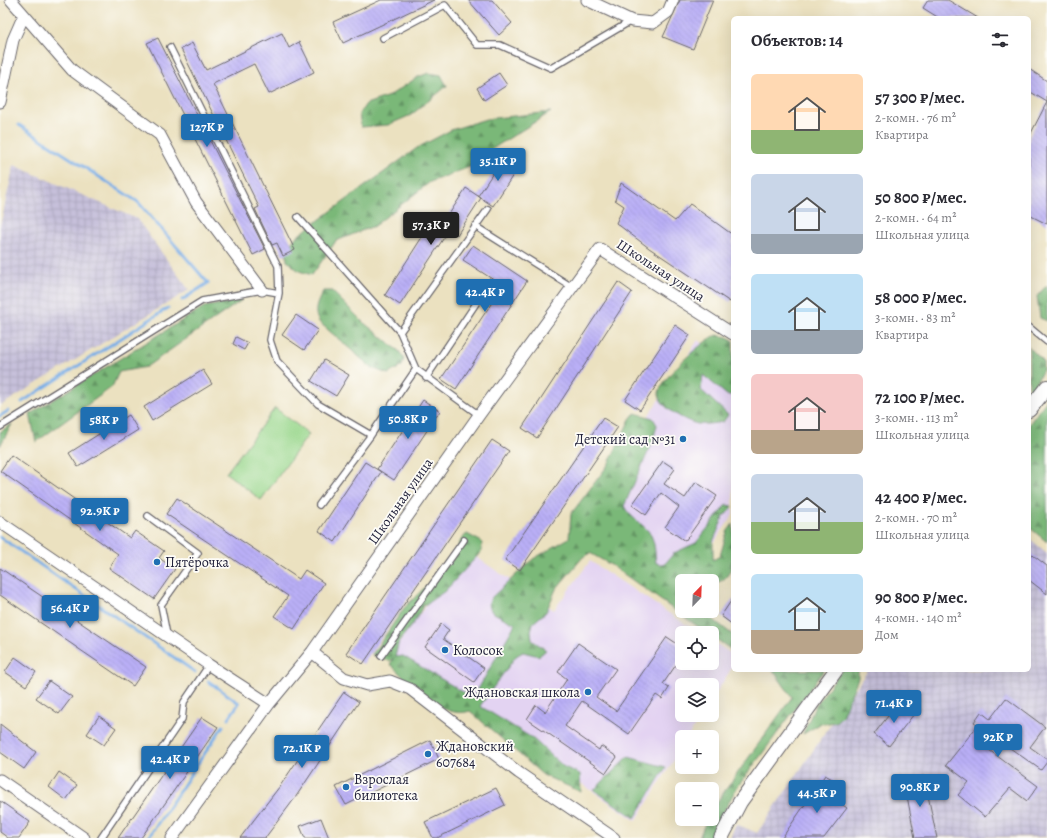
<!DOCTYPE html>
<html lang="ru">
<head>
<meta charset="utf-8">
<style>
	:root { --surface:#fff; --page:#f7f7f7; --text:#2b2b33; --muted:#7c7c81; --accent:#1f6fb2 }
	body { margin:0; font-family:Alegreya,serif; background:var(--page); color:var(--text); height:100vh; display:flex; flex-direction:column; font-size:15px; white-space:nowrap }
	* { box-sizing:border-box; margin:0 }
	p { font-size:13px; color:var(--muted) }
	.icon { flex:none; width:22px; height:22px; fill:none; stroke:currentColor; stroke-width:2; stroke-linecap:round; stroke-linejoin:round }
	.map { position:relative; flex:1; overflow:hidden }
	.panel { position:absolute; left:731px; top:16px; width:300px; height:656px; display:flex; flex-direction:column; background:var(--surface); border-radius:6px; box-shadow:0 4px 16px #0002 }
	.panel>* { flex:none }
	.needle { width:26px; rotate:23deg }
	.controls { position:absolute; left:675px; top:574px; display:grid; gap:8px }
	.controls a { display:grid; place-items:center; width:44px; height:44px; border-radius:6px; background:var(--surface); box-shadow:0 4px 16px #0002; font-size:20px }
	.price { position:absolute; translate:-50% -34px; padding:0 9px; border-radius:4px; background:var(--accent); color:#fff; font-size:13px; line-height:26px; filter:drop-shadow(0 1px 2px #0008) }
	.price::after { content:''; position:absolute; left:50%; top:24px; width:12px; height:9px; margin-left:-6px; background:inherit; clip-path:polygon(0 0,100% 0,50% 100%) }
	.price.current { background:#222; color:#fff }
	ul { padding:0; list-style:none }
	li { display:flex; align-items:center; gap:12px; height:100px; padding:0 20px }
	li span { display:grid; place-items:center; flex:none; width:112px; height:80px; border-radius:6px; color:#555 }
	li>.icon { margin-inline-start:auto }
	span .icon { width:48px; height:48px; fill:#fffc; stroke-width:1 }
	li b { font-size:17px }
	h2 { display:flex; justify-content:space-between; align-items:center; height:48px; padding:0 20px; font-size:17px }
	.map>svg:first-child { display:block }
</style>
</head>
<body>
<div class="map">
<svg width="1047" height="838" viewBox="0 0 1047 838">
	<defs>
		<pattern id="industrial-grid" width="8" height="8" patternUnits="userSpaceOnUse"><rect width="8" height="8" fill="#c6c0da"/><path d="M0 4h8M4 0v8" fill="none" stroke="#aaa5bc"/></pattern>
		<pattern id="forest-firs" width="22" height="20" patternUnits="userSpaceOnUse"><rect width="22" height="20" fill="#7ab878"/><path d="M5 1l3.5 6h-7zM16 11l3.5 6h-7z" fill="#649564"/></pattern>
		<pattern id="building-back-hatch" width="6" height="6" patternUnits="userSpaceOnUse"><rect width="6" height="6" fill="#b9aff6"/><path d="M-1 5l2 2M0 0l6 6M5-1l2 2" fill="none" stroke="#9f96d4"/></pattern>
	</defs>
	<rect width="100%" height="100%" fill="#fdfcf7"/>
	<filter id="ink" filterUnits="userSpaceOnUse"><feTurbulence type="fractalNoise" baseFrequency=".025" numOctaves="2"/><feDisplacementMap in="SourceGraphic" scale="8" xChannelSelector="R" yChannelSelector="G"/><feConvolveMatrix kernelMatrix="1 2 1 2 8 2 1 2 1" color-interpolation-filters="sRGB"/></filter>
	<filter id="wash" filterUnits="userSpaceOnUse"><feTurbulence type="fractalNoise" baseFrequency=".012" numOctaves="4" result="noise"/><feDisplacementMap in="SourceGraphic" scale="16" xChannelSelector="R" yChannelSelector="G"/><feGaussianBlur stdDeviation="0.9" result="paint"/><feColorMatrix in="noise" values="0 0 0 0 0 0 0 0 0 0 0 0 0 0 0 0 0 1.4 0 .05"/><feComposite in="paint" operator="in"/></filter>
	<g filter="url(#wash)">
		<rect width="100%" height="100%" fill="#ebe1c0"/>
		<!-- built -->
		<path fill="#e3d3f2" d="M698 340 733 363V515L688 581H682L576 526Z
			M466 550 554 610 590 561 699 633H682V663H712V641L733 655V666L712 699V685H682V715H702L688 737H682V747L636 821 479 713 390 655Z"/>
		<!-- industrial -->
		<path fill="url(#industrial-grid)" d="M14 165 137 219 189 290 0 406V226Z
			M1029 538 1047 553V837L730 838 736 824 757 833 868 670H1029Z"/>
		<!-- grass -->
		<path fill="#99d78c" stroke="#5e7c64" d="M275 408 309 434 261 500 226 473Z"/>
		<!-- forest -->
		<path fill="url(#forest-firs)" stroke="#4e6d5a" d="M429 73 441 75 447 86 411 115 388 125 361 127 359 114 366 104 389 96 418 77Z
			M551 112 492 149 475 165 430 182 374 226 336 241 312 275 299 271 287 261 286 250 296 237 417 148 451 130 486 119Z
			M1047 285V321L1040 318 1037 296Z
			M323 291H332L364 323 398 350 404 358 402 366 388 374 372 368 319 322C312 310 318 302 323 291Z
			M242 300 146 367 119 372 112 387 36 442 30 414 204 307Z
			M717 335 727 337 733 340V394L728 396 703 375 701 390 728 415 723 422C716 423 706 425 698 424 687 422 658 407 659 393 661 378 703 340 717 335Z
			M1029 347 1043 361V370L1029 395Z
			M1047 400V542L1029 527V424Z
			M635 413 653 418 657 425 653 441 624 506C630 518 641 522 649 532 655 540 655 553 656 563L664 565 674 553 696 543 726 505 733 506 723 518 713 542V560L720 556 727 532 733 524C733 540 738 577 718 582 714 583 690 581 682 581V611H702L733 635V651L712 636V633H707L611 565 590 553 583 557 556 589 546 612 533 623 531 631 532 640 546 650 539 656 523 652 516 656 480 706 532 738 564 767 580 774 581 792 543 775 470 711C442 721 409 682 390 664L394 658 389 661 372 655 404 608 451 561C458 552 457 541 467 534L482 542 481 552 445 591 423 606 415 621 399 641 395 657 403 656 473 698 515 624 492 612 488 605 491 598 533 559 569 538 571 514 608 465 630 419Z
			M12 424 0 446V432Z
			M773 670H824L736 789 709 838H699L707 819H712V810L719 799 792 697Z
			M842 670H858V678L842 716 836 722 820 724 803 734 815 706Z
			M628 757 666 767 635 818 594 790Z"/>
		<g fill="none" stroke-linecap="round" stroke-linejoin="round">
			<!-- stream -->
			<path stroke="#79aee7" stroke-width="3" d="M19 125 138 202 208 283 182 300
				M22 402 168 308
				M0 416 8 411
				M0 537 195 672
				M208 681 239 703 229 718
				M148 838 223 726"/>
		</g>
		<g id="blocks">
			<!-- building -->
			<path fill="url(#building-back-hatch)" d="M381 0H434L343 43 333 22Z
				M468 0H492L512 23 499 35Z
				M680 0H713L693 49 663 37Z
				M928 0H948L978 18H939L923 8Z
				M282 33 289 48 299 42 314 72 269 94 254 64 213 84 295 250 283 256 277 243 272 245 255 209 259 207 181 49 192 43 206 70Z
				M158 38 265 249 253 255 147 43Z
				M1029 69 1047 81V224L1029 215V137L1047 102 1029 91Z
				M499 73 507 85 484 100 477 88Z
				M502 159 517 169 493 206 478 196Z
				M621 183 675 221 690 204 733 235V298L730 302 649 248 616 223 624 206 615 200Z
				M466 188 481 198 457 235 449 230 400 305 385 295 433 220 442 225Z
				M473 245 527 281 456 389 441 379 503 286 463 260Z
				M618 282 632 292 537 438 522 428Z
				M296 315 318 330 304 350 282 335Z
				M675 325 690 335 640 410 625 400Z
				M236 337 248 343 244 350 233 344Z
				M324 360 349 375 336 396 311 381Z
				M203 370 212 384 152 421 144 407Z
				M423 400 440 411 394 480 377 469Z
				M129 415 138 430 78 467 69 453Z
				M603 418 618 427 520 570 505 560Z
				M492 440 509 451 363 664 346 653Z
				M11 455 130 538 135 531 164 551 159 558 175 569 154 599 109 568 118 554 0 471Z
				M663 461 675 469 664 484 685 498 696 482 717 496 685 541 665 527 679 507 661 493 646 515 632 505Z
				M365 462 381 472 335 542 319 531Z
				M177 498 299 579 305 570 324 583 294 629 274 616 288 596 166 514Z
				M1029 552 1047 566V594L1029 580Z
				M0 568 146 667 133 686 0 595Z
				M733 598V625L721 616Z
				M441 624 449 630 443 639 484 668 474 682 425 647Z
				M667 637 682 647V656L663 684 669 688 662 699 656 695 629 734 582 701 565 726 599 750 601 746 617 757 606 773 527 719 536 705 545 712 567 679 558 672 578 643 616 669 596 697 616 711Z
				M15 657 36 672 26 686 5 672Z
				M49 681 72 697 59 714 36 698Z
				M344 692 359 702 295 798 265 838H240L280 786Z
				M1006 698 1045 727 1030 747 1047 759V762L1041 770 986 731 978 742 1038 786 1027 801 1010 788 985 817 958 795 969 782 946 765 978 725 974 722 981 712 990 719Z
				M899 702 914 714 889 746 874 734Z
				M99 716 116 728 104 745 87 734Z
				M202 717 218 727 141 838H118Z
				M0 724 36 752 24 769 0 752Z
				M430 740 439 759 346 805 336 787Z
				M59 772 77 785 66 800 49 787Z
				M825 775 834 780 828 789 840 796 836 800 847 808 824 838H782Z
				M924 776 935 829 937 838H915L904 780Z
				M496 788 505 805 437 838H433L425 822Z
				M0 801 30 822 19 838H8L0 832Z
				M321 818 329 838H305L300 826Z"/>
		</g>
	</g>
	<g filter="url(#ink)">
		<use href="#blocks" fill-opacity="0" stroke="#68656a" stroke-width="1"/>
		<g fill="none" stroke-linecap="round" stroke-linejoin="round">
			<defs>
				<path id="service" d="M383 38 445 5 477 45H500L551 68 631 21
					M170 47 278 266 279 293
					M298 217 400 332 416 369
					M475 226 572 287
					M1029 327 1047 342
					M400 332 488 209
					M426 378 487 287
					M0 427 202 301 262 290 279 293 270 340 277 361 318 404 371 435 416 369 479 415
					M319 505 371 435
					M148 516 198 553 161 605 167 635
					M381 656 464 540
					M101 838 182 719 184 702 209 665"/>
				<path id="minor" d="M11 0 72 70 160 135 196 202 262 290
					M587 0 632 21 653 23 668 12 673 0
					M0 102 13 40 24 15
					M0 522 209 665 269 704
					M312 652 344 678 367 685 390 681 410 689 519 773 614 838
					M0 780 84 838
					M172 838 269 704 312 652 479 415 600 249 733 334"/>
				<path id="tertiary" d="M1029 410 1047 387
					M721 838 740 802 836 670"/>
			</defs>
			<!-- service casing -->
			<use href="#service" stroke="#68656a" stroke-width="8"/>
			<!-- minor casing -->
			<use href="#minor" stroke="#68656a" stroke-width="13"/>
			<!-- tertiary casing -->
			<use href="#tertiary" stroke="#68656a" stroke-width="16"/>
			<!-- service -->
			<use href="#service" stroke="#fff" stroke-width="5.5"/>
			<!-- minor -->
			<use href="#minor" stroke="#fff" stroke-width="11"/>
			<!-- tertiary -->
			<use href="#tertiary" stroke="#fff" stroke-width="14"/>
		</g>
	</g>
	<!-- markers -->
	<g fill="#1f6fb2" stroke="#fdfcf7" stroke-width="1.5">
		<circle cx="683" cy="439" r="4"/>
		<circle cx="157" cy="562" r="4"/>
		<circle cx="445" cy="650" r="4"/>
		<circle cx="588" cy="692" r="4"/>
		<circle cx="428" cy="754" r="4"/>
		<circle cx="346" cy="787" r="4"/>
	</g>
	<g text-anchor="middle" stroke-width="3.5" stroke-linejoin="round" paint-order="stroke">
		<!-- street labels -->
		<g font-size="14" fill="#22223b" stroke="#fdfcf7">
			<text transform="translate(661 270) rotate(33)" y="5">Школьная улица</text>
			<text transform="translate(400 501) rotate(-55)" y="5">Школьная улица</text>
		</g>
		<!-- poi labels -->
		<g font-size="14" fill="#22223b" stroke="#fdfcf7" text-anchor="start">
			<text x="675" y="444" text-anchor="end">Детский сад №31</text>
			<text x="165" y="567">Пятёрочка</text>
			<text x="453" y="655">Колосок</text>
			<text x="580" y="697" text-anchor="end">Ждановская школа</text>
			<text x="436" y="751">Ждановский<tspan x="436" dy="16">607684</tspan></text>
			<text x="354" y="784">Взрослая<tspan x="354" dy="16">билиотека</tspan></text>
		</g>
	</g>
</svg>
<div class="controls">
<a><svg class="needle" viewBox="-14 -14 28 28"><path d="M0-13l5 13h-10z" fill="#e53935"/><path d="M0 13l5-13h-10z" fill="#7c7c81"/></svg></a>
<a><svg class="icon" aria-label="locate" viewBox="0 0 24 24"><circle cx="12" cy="12" r="6"/><path d="M12 2v4M12 18v4M2 12h4M18 12h4"/></svg></a>
<a><svg class="icon" aria-label="layers" viewBox="0 0 24 24"><path d="M12 4l9 5-9 5-9-5zM3 14l9 5 9-5"/></svg></a>
<a>+</a>
<a>−</a>
</div>
<b class="price" style="left:207px;top:148px">127K ₽</b>
<b class="price" style="left:498px;top:182px">35.1K ₽</b>
<b class="price current" style="left:431px;top:246px">57.3K ₽</b>
<b class="price" style="left:485px;top:313px">42.4K ₽</b>
<b class="price" style="left:408px;top:440px">50.8K ₽</b>
<b class="price" style="left:104px;top:441px">58K ₽</b>
<b class="price" style="left:100px;top:532px">92.9K ₽</b>
<b class="price" style="left:70px;top:629px">56.4K ₽</b>
<b class="price" style="left:894px;top:724px">71.4K ₽</b>
<b class="price" style="left:998px;top:758px">92K ₽</b>
<b class="price" style="left:302px;top:769px">72.1K ₽</b>
<b class="price" style="left:170px;top:780px">42.4K ₽</b>
<b class="price" style="left:920px;top:808px">90.8K ₽</b>
<b class="price" style="left:817px;top:814px">44.5K ₽</b>
<section class="panel">
<h2>Объектов: 14<svg class="icon" aria-label="filters" viewBox="0 0 24 24"><path d="M4 7h16M4 17h16"/><circle cx="9" cy="7" r="2"/><circle cx="15" cy="17" r="2"/></svg></h2>
<ul>
<li><span style="background:linear-gradient(#ffd9b3 70%,#8fb573 0)"><svg class="icon" aria-label="home" viewBox="0 0 24 24"><path d="M3 11l9-7 9 7M6 9v11h12V9"/></svg></span><div><b>57 300 ₽/мес.</b><p>2-комн. · 76 m²</p><p>Квартира</p></div></li>
<li><span style="background:linear-gradient(#c9d6e8 75%,#9aa5b1 0)"><svg class="icon" aria-label="home" viewBox="0 0 24 24"><path d="M3 11l9-7 9 7M6 9v11h12V9"/></svg></span><div><b>50 800 ₽/мес.</b><p>2-комн. · 64 m²</p><p>Школьная улица</p></div></li>
<li><span style="background:linear-gradient(#bfe0f5 70%,#9aa5b1 0)"><svg class="icon" aria-label="home" viewBox="0 0 24 24"><path d="M3 11l9-7 9 7M6 9v11h12V9"/></svg></span><div><b>58 000 ₽/мес.</b><p>3-комн. · 83 m²</p><p>Квартира</p></div></li>
<li><span style="background:linear-gradient(#f6c9c9 70%,#b9a48a 0)"><svg class="icon" aria-label="home" viewBox="0 0 24 24"><path d="M3 11l9-7 9 7M6 9v11h12V9"/></svg></span><div><b>72 100 ₽/мес.</b><p>3-комн. · 113 m²</p><p>Школьная улица</p></div></li>
<li><span style="background:linear-gradient(#c9d6e8 60%,#8fb573 0)"><svg class="icon" aria-label="home" viewBox="0 0 24 24"><path d="M3 11l9-7 9 7M6 9v11h12V9"/></svg></span><div><b>42 400 ₽/мес.</b><p>2-комн. · 70 m²</p><p>Школьная улица</p></div></li>
<li><span style="background:linear-gradient(#bfe0f5 70%,#b9a48a 0)"><svg class="icon" aria-label="home" viewBox="0 0 24 24"><path d="M3 11l9-7 9 7M6 9v11h12V9"/></svg></span><div><b>90 800 ₽/мес.</b><p>4-комн. · 140 m²</p><p>Дом</p></div></li>
</ul>
</section>
</div>
</body>
</html>
